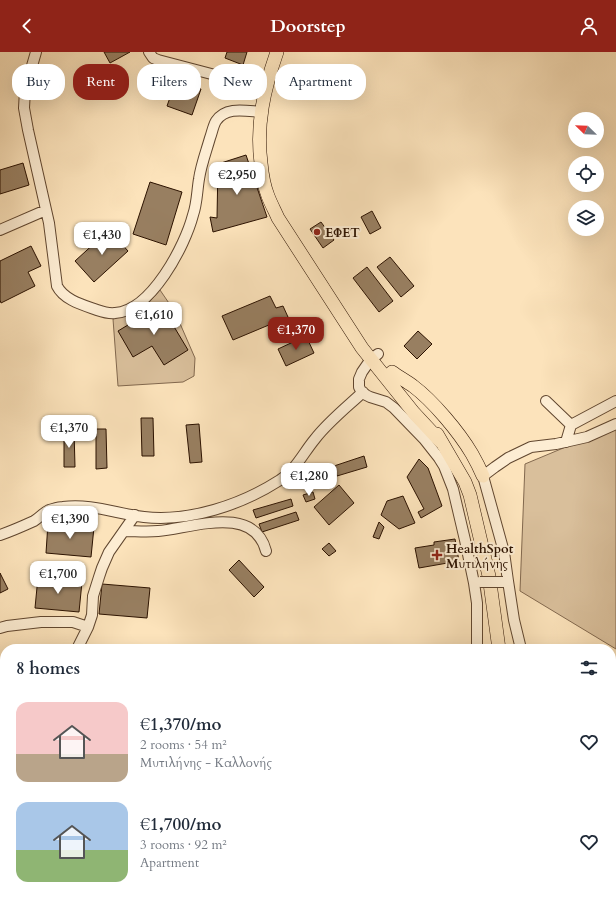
<!DOCTYPE html>
<html lang="en">
<head>
<meta charset="utf-8">
<style>
	:root { --surface:#fff; --page:#f6f6f7; --text:#1f2937; --muted:#747a83; --accent:#8f2418 }
	body { margin:0; font-family:Cardo,serif; background:var(--page); color:var(--text); height:100vh; display:flex; flex-direction:column; font-size:15px; white-space:nowrap }
	* { box-sizing:border-box; margin:0 }
	p { font-size:13px; color:var(--muted) }
	.icon { flex:none; width:22px; height:22px; fill:none; stroke:currentColor; stroke-width:2; stroke-linecap:round; stroke-linejoin:round }
	.map { position:relative; flex:1; overflow:hidden }
	.details { position:absolute; left:0px; top:592px; width:616px; height:256px; display:flex; flex-direction:column; background:var(--surface); border-radius:16px 16px 0 0; box-shadow:0 4px 16px #0002 }
	.details>* { flex:none }
	.hud { position:absolute; left:12px; top:12px; width:400px; height:36px; display:flex; gap:8px }
	.needle { width:26px; rotate:293deg }
	.tools { position:absolute; left:568px; top:60px; display:grid; gap:8px }
	.tools a { display:grid; place-items:center; width:36px; height:36px; border-radius:50%; background:var(--surface); box-shadow:0 4px 16px #0002; font-size:20px }
	.price { position:absolute; translate:-50% -34px; padding:0 9px; border-radius:8px; background:#fff; color:#222; font-size:13px; line-height:26px; filter:drop-shadow(0 1px 2px #0008) }
	.price::after { content:''; position:absolute; left:50%; top:24px; width:12px; height:9px; margin-left:-6px; background:inherit; clip-path:polygon(0 0,100% 0,50% 100%) }
	.price.selected { background:var(--accent); color:#fff }
	ul { padding:0; list-style:none }
	li { display:flex; align-items:center; gap:12px; height:100px; padding:0 16px }
	li span { display:grid; place-items:center; flex:none; width:112px; height:80px; border-radius:12px; color:#555 }
	li>.icon { margin-inline-start:auto }
	span .icon { width:48px; height:48px; fill:#fffc; stroke-width:1 }
	li b { font-size:17px }
	h2 { display:flex; justify-content:space-between; align-items:center; height:48px; padding:0 16px; font-size:17px }
	.chip { padding:0 14px; border-radius:16px; background:var(--surface); box-shadow:0 4px 16px #0002; font-size:14px; line-height:36px }
	.chip.selected { background:var(--accent); color:#fff }
	header { display:flex; justify-content:space-between; align-items:center; height:52px; padding:0 16px; background:var(--accent); color:#fff; font-size:18px; font-weight:700 }
	.map>svg:first-child { display:block }
</style>
</head>
<body>
<header><svg class="icon" aria-label="back" viewBox="0 0 24 24"><path d="M15 5l-7 7 7 7"/></svg>Doorstep<svg class="icon" aria-label="person" viewBox="0 0 24 24"><circle cx="12" cy="8" r="4"/><path d="M4 21q1-7 8-7t8 7"/></svg></header>
<div class="map">
<svg width="616" height="848" viewBox="0 0 616 848">
	<rect width="100%" height="100%" fill="#fce3bb"/>
	<filter id="stains"><feTurbulence type="fractalNoise" baseFrequency=".005" numOctaves="4"/><feColorMatrix values="0 0 0 0 .2 0 0 0 0 .09 0 0 0 0 .02 0 0 0 .5 -.17"/></filter>
	<radialGradient id="worn" r=".72"><stop offset=".6" stop-color="#630" stop-opacity="0"/><stop offset="1" stop-color="#630" stop-opacity=".3"/></radialGradient>
	<!-- green -->
	<path fill="#d9bf9b" stroke="#82684e" d="M160 238 175 260 195 306 194 324 183 330 118 334 113 267 143 257Z
		M616 374V597L520 539 525 412Z"/>
	<!-- building -->
	<path fill="#987f61" stroke="#2c1200" d="M104 0H130L110 11Z
		M227 0H247L243 13 225 6Z
		M176 29 201 37 192 63 167 54Z
		M246 103 267 165 213 180 210 165 217 166 218 112Z
		M23 111 29 133 0 142V118Z
		M150 130 182 140 166 193 133 182Z
		M372 159 381 176 370 182 361 165Z
		M321 170 334 188 323 196 310 177Z
		M109 178 128 199 94 230 75 209Z
		M31 194 41 214 28 220 35 234 1 251 0 248V209Z
		M390 205 414 234 401 245 377 215Z
		M367 215 393 249 379 260 353 226Z
		M270 244 276 256 283 254 288 265 233 288 222 264Z
		M161 253 188 298 164 313 152 294 133 305 118 279Z
		M418 279 432 292 417 307 404 294Z
		M306 284 314 301 286 314 278 297Z
		M141 366H153L154 404H142Z
		M199 372 202 410 190 411 186 373Z
		M96 377H106L107 416 96 417Z
		M64 378H74L75 415H64Z
		M364 404 367 415 337 424 334 414Z
		M419 407 428 416 442 454 421 466 418 460 424 457 407 425Z
		M339 433 354 451 329 473 314 455Z
		M313 440 315 447 306 450 303 443Z
		M403 444 415 471 399 477 381 463 387 449Z
		M291 447 293 454 256 466 253 458Z
		M296 460 299 468 262 480 259 472Z
		M379 470 384 475 379 487 373 485Z
		M48 471 94 475 91 505 46 501Z
		M455 487 459 509 419 516 415 496 434 493V490Z
		M329 491 336 499 329 504 322 497Z
		M239 508 264 535 254 545 229 518Z
		M0 521 8 537 0 541Z
		M38 525 82 530 79 560 35 556Z
		M102 532 150 536 147 566 99 562Z"/>
	<g fill="none" stroke-linecap="round" stroke-linejoin="round">
		<defs>
			<path id="minor" d="M36 0 25 38 24 56 28 78 49 171 57 234C64 248 83 253 97 258 103 260 109 262 115 261 151 259 185 194 193 163 197 152 197 139 199 127 201 113 206 100 210 86 212 81 213 74 216 69 226 54 246 59 261 60
				M149 0 153 6 158 8 219 24 267 34
				M0 178 46 158
				M378 302 371 307 362 320 359 327V335L361 339 366 343 370 345 386 350 394 356 424 387 439 406 444 414 453 437 465 488 474 531 477 551V597
				M546 349 571 373 566 390
				M571 373 616 349
				M124 479C135 479 147 480 158 479 192 476 254 452 266 499
				M0 483C12 479 23 474 34 469 39 466 43 461 49 458 53 457 59 455 63 455 90 451 118 462 144 465 190 470 241 453 280 428 295 419 304 400 315 387 328 370 347 355 363 340
				M508 529 514 568 521 597
				M503 530 508 529 504 500 483 424 495 415 508 406 531 395 556 392 587 385 616 372
				M0 576 7 574 41 570H73L88 575
				M77 597 88 575 92 563 93 544 99 525 102 516 109 500 135 463
				M611 714 616 715
				M384 848V843"/>
			<path id="major" d="M277 0C264 37 256 72 261 111 262 122 264 134 268 144 271 152 275 159 278 166L362 296 414 361 441 390
				M392 320C399 325 406 329 413 334 433 349 459 380 472 402 476 409 480 417 483 424
				M437 382 465 430 470 443 489 524 499 597
				M459 848 461 843"/>
		</defs>
		<!-- minor casing -->
		<use href="#minor" stroke="#60462f" stroke-width="12"/>
		<!-- major casing -->
		<use href="#major" stroke="#2c1200" stroke-width="14"/>
		<!-- minor -->
		<use href="#minor" stroke="#fdedd3" stroke-width="10"/>
		<!-- major -->
		<use href="#major" stroke="#fce3bb" stroke-width="13"/>
		<defs>
			<path id="minor-bridge" d="M480 530H503"/>
		</defs>
		<!-- minor-bridge casing -->
		<use href="#minor-bridge" stroke="#60462f" stroke-width="12" stroke-linecap="butt"/>
		<!-- minor-bridge -->
		<use href="#minor-bridge" stroke="#fdedd3" stroke-width="10"/>
	</g>
	<!-- markers -->
	<g fill="#8f2418" stroke="#fdedd3" stroke-width="1.5">
		<circle cx="317" cy="180" r="4"/>
		<path d="M435 497h4v4h4v4h-4v4h-4v-4h-4v-4h4z"/>
	</g>
	<g text-anchor="middle" stroke-width="4" stroke-linejoin="round" paint-order="stroke">
		<!-- poi labels -->
		<g font-size="13" font-weight="bold" fill="#2c1200" stroke="#fdedd3" text-anchor="start">
			<text x="325" y="185">ΕΦΕΤ</text>
			<text x="446" y="501">HealthSpot<tspan x="446" dy="15">Μυτιλήνης</tspan></text>
		</g>
	</g>
	<rect width="100%" height="100%" filter="url(#stains)"/>
	<rect width="100%" height="100%" fill="url(#worn)"/>
</svg>
<div class="tools">
<a><svg class="needle" viewBox="-14 -14 28 28"><path d="M0-13l5 13h-10z" fill="#e53935"/><path d="M0 13l5-13h-10z" fill="#747a83"/></svg></a>
<a><svg class="icon" aria-label="locate" viewBox="0 0 24 24"><circle cx="12" cy="12" r="6"/><path d="M12 2v4M12 18v4M2 12h4M18 12h4"/></svg></a>
<a><svg class="icon" aria-label="layers" viewBox="0 0 24 24"><path d="M12 4l9 5-9 5-9-5zM3 14l9 5 9-5"/></svg></a>
</div>
<b class="price" style="left:237px;top:144px">€2,950</b>
<b class="price" style="left:102px;top:204px">€1,430</b>
<b class="price" style="left:154px;top:284px">€1,610</b>
<b class="price selected" style="left:296px;top:299px">€1,370</b>
<b class="price" style="left:69px;top:397px">€1,370</b>
<b class="price" style="left:309px;top:445px">€1,280</b>
<b class="price" style="left:70px;top:488px">€1,390</b>
<b class="price" style="left:58px;top:543px">€1,700</b>
<div class="hud">
<a class="chip">Buy</a>
<a class="chip selected">Rent</a>
<a class="chip">Filters</a>
<a class="chip">New</a>
<a class="chip">Apartment</a>
</div>
<section class="details">
<h2>8 homes<svg class="icon" aria-label="filters" viewBox="0 0 24 24"><path d="M4 7h16M4 17h16"/><circle cx="9" cy="7" r="2"/><circle cx="15" cy="17" r="2"/></svg></h2>
<ul>
<li><span style="background:linear-gradient(#f6c9c9 65%,#b9a48a 0)"><svg class="icon" aria-label="home" viewBox="0 0 24 24"><path d="M3 11l9-7 9 7M6 9v11h12V9"/></svg></span><div><b>€1,370/mo</b><p>2 rooms · 54 m²</p><p>Μυτιλήνης - Καλλονής</p></div><svg class="icon" aria-label="heart" viewBox="0 0 24 24"><path d="M12 20l-8-8c-3-5 5-10 8-4 3-6 11-1 8 4z"/></svg></li>
<li><span style="background:linear-gradient(#a9c7e8 60%,#8fb573 0)"><svg class="icon" aria-label="home" viewBox="0 0 24 24"><path d="M3 11l9-7 9 7M6 9v11h12V9"/></svg></span><div><b>€1,700/mo</b><p>3 rooms · 92 m²</p><p>Apartment</p></div><svg class="icon" aria-label="heart" viewBox="0 0 24 24"><path d="M12 20l-8-8c-3-5 5-10 8-4 3-6 11-1 8 4z"/></svg></li>
</ul>
</section>
</div>
</body>
</html>
